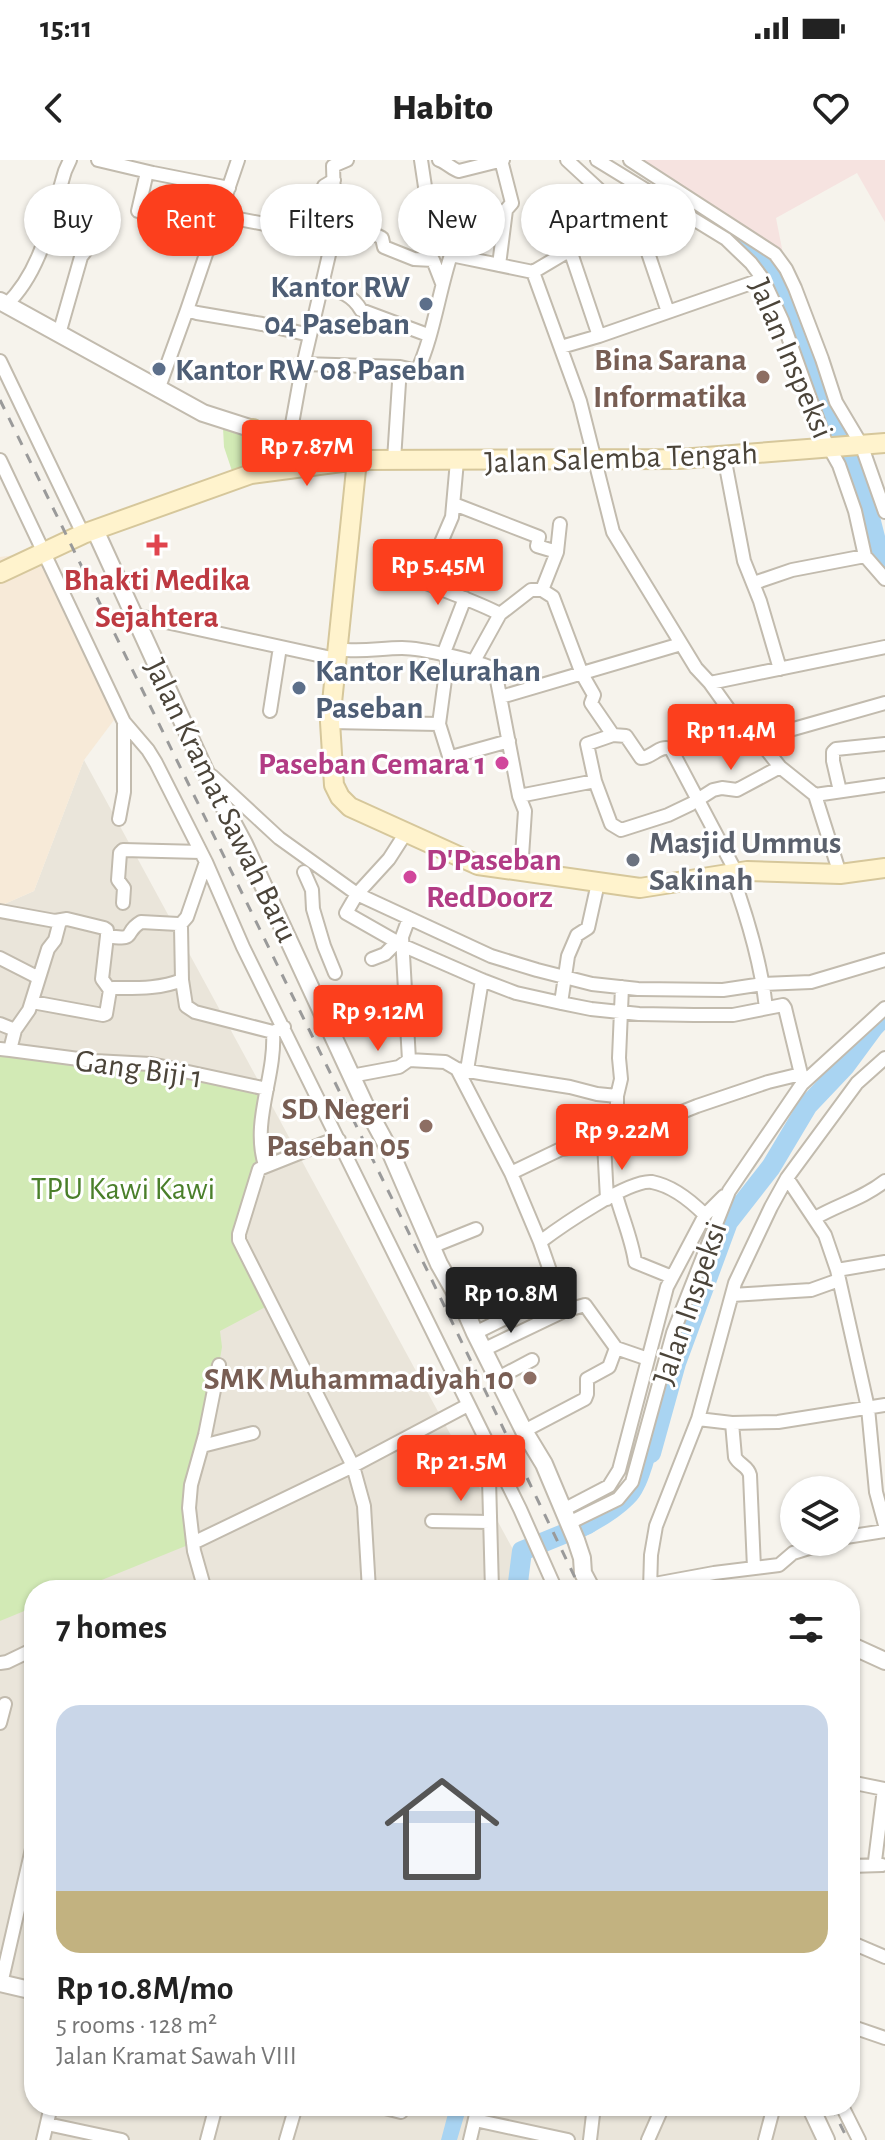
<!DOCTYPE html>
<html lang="en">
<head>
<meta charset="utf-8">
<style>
	:root { --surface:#fff; --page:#f6f6f6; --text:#222; --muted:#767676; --line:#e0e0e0; --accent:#fc3f1d }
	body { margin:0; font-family:"Alegreya Sans",sans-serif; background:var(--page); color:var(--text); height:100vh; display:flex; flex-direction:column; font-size:30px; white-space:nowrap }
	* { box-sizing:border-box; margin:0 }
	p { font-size:26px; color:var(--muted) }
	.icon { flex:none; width:44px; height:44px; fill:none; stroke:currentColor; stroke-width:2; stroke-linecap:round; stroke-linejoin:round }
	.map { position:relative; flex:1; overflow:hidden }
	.details { position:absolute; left:24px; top:1420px; width:836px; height:536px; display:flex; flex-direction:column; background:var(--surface); border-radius:32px; box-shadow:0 2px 6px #0004 }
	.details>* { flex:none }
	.top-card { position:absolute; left:24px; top:24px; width:838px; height:72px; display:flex; gap:16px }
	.buttons { position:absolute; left:780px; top:1316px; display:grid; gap:16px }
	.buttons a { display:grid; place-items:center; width:80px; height:80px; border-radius:50%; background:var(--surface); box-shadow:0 2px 6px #0004; font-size:40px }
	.price { position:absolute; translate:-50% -68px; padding:0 18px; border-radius:8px; background:var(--accent); color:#fff; font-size:26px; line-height:52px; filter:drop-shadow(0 2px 4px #0008) }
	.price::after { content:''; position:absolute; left:50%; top:48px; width:24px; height:18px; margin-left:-12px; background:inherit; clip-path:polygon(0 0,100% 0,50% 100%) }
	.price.current { background:#222; color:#fff }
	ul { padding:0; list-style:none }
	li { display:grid; align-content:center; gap:16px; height:424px; padding:0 32px }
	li+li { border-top:2px solid var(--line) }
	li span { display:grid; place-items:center; height:248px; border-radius:24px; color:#555 }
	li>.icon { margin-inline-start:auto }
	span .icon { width:144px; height:144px; fill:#fffc; stroke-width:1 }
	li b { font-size:34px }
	h2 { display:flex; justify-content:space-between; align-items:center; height:96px; padding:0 32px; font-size:34px }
	.pill { padding:0 28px; border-radius:36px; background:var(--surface); box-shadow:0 2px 6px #0004; font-size:28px; line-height:72px }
	.pill.current { background:var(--accent); color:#fff }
	.status { display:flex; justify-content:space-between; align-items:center; height:56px; padding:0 40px; background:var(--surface); direction:ltr }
	.status svg { height:22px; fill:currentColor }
	header { display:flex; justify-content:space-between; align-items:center; height:104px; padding:0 32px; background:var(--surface); font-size:36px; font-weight:800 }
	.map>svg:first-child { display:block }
</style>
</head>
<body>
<div class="status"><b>15:11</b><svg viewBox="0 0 49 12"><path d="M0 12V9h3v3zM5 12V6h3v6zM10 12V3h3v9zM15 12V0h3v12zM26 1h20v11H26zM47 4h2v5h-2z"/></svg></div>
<header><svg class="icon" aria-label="back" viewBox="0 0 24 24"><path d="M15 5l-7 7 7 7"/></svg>Habito<svg class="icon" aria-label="heart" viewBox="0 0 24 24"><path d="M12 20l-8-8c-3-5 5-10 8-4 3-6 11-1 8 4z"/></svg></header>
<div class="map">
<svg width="885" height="1980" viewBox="0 0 885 1980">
	<rect width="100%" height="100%" fill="#f6f3ec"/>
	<!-- residential -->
	<path fill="#eae5da" d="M84 600 535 1430H34V1946H799L816 1980H0V746L34 731Z"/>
	<!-- commercial -->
	<path fill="#f7ead8" d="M46 391 117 556 84 600 34 731 0 746V397Z"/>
	<!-- medical -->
	<path fill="#f6e3e0" d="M630 0H885V62L857 13 776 58 786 109Z"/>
	<!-- green -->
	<path fill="#d2eab5" d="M223 268 319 284 322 297 233 314 224 287Z
		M0 889 151 904 267 929 265 1005 239 1074 271 1144 220 1171 222 1187 218 1210 191 1325 193 1383 77 1430H34V1447L0 1461Z"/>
	<!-- water -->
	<path fill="#a9d4f2" d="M651 1268 663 1269C657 1289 650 1325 637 1340 622 1357 600 1369 580 1379L573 1365 617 1343Z
		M450 1946H467L457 1980H441Z"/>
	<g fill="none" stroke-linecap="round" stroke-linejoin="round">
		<!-- river -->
		<path stroke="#a9d4f2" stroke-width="20" d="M714 68 770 102 787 137 863 330 879 393 885 403
			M651 1293 676 1203 728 1062 771 1007 808 945 845 906 873 868 885 855
			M517 1430 522 1391 588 1364"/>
		<defs>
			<path id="minor" d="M98 0 153 13 229 28
				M421 0 430 60 451 95
				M439 0C446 2 453 10 459 11L503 0
				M567 0 607 37 645 84 668 152
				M597 0 726 79 751 103 763 119 782 160 825 280 839 305 855 351 865 396 885 419
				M630 0 775 94 786 109 795 128 822 199 836 242 861 284 885 352
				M138 51 147 12
				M218 55 280 67 311 65 374 74 382 78 384 87 414 99 433 100 442 123
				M311 65 324 26 334 20
				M570 90 599 176
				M499 105 506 50 512 43 501 0
				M533 112 570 90 618 50
				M322 126C339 131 352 134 361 150L428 175
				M6 145C42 111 51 57 65 11L70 0
				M187 150 197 153 262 164 310 175
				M59 174 81 97 90 85 96 70
				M561 187 599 176 763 119
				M0 201 83 374
				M303 204 400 207 417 211C433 178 439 131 451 95L533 112 580 241 613 372 696 508 710 523 740 565 758 579 780 607 815 635 840 714
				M158 230 187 150 238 0
				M290 275 301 214 335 69 333 6 347 0
				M724 296 744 401 760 441 780 509
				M0 300 124 562 148 590 156 603 206 702 243 787 520 1349 556 1430
				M394 300 400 207
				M457 301 452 357 424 422C449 433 475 441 500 454
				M454 344 539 377 537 386 557 392
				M754 423 792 410 865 396
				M542 430 557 392 560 364
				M134 455 336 499
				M338 489C359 493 380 488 402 488 420 488 481 501 495 510L519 636 525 651 521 711
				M443 495 465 438
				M448 497 439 564 449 596H455L509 581
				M474 501 500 454 531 430H542L553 437 582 514 594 535 591 543 613 575 626 576 641 598C652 598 660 584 671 589L736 712
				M710 523 885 487
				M501 537 681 484
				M270 551 280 487
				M330 562 439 564
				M758 579 885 543
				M212 616 279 678 357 734 491 796 537 810 592 824 638 829 723 830 763 824 811 822 885 800
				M595 621 587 584 613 575
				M840 631 833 601V592L836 589 885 584
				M815 635 885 625
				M519 636 595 621 611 664 621 670 668 655 691 644 713 630 722 628 737 630 780 607
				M119 659 124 632V562
				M407 671 389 699 357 734 346 753 404 786 482 820 516 833 561 843 591 849 639 854 694 855H733L783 845 785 848 801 914 802 924
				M304 712 312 730 313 749 324 786 335 813
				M731 712C747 756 761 802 766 848
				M123 743 124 728 118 720 120 693 123 690 201 692
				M0 751 55 761 67 759 104 768 107 770V776
				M180 765 187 757 206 702
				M107 776C139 781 122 773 141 762L178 764 181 767 182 820 186 846 195 852 273 872 284 867
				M107 776 102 819 110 830
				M0 798 39 818
				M372 799 385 794 397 782
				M32 842 103 855 106 854 110 830 113 828C137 828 160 829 182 820
				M561 843 568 796 577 775 588 768 598 723
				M0 864 15 870
				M0 889 10 890 15 870 29 850 48 789 55 780 60 761
				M10 890 94 901 151 904 267 929
				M409 900 402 777 409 758
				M457 909 511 1013 540 1082 564 1151 585 1145 616 1188 648 1199
				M467 910 482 820
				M351 916 399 907 409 900 445 902 457 909 486 914 570 927 597 934 617 936
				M619 976 617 956V936L621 919 619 898 622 827
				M339 980 327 982 259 1009 239 1074V1080L353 1306 364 1346 369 1430
				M604 983 607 1039
				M265 1005C251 961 276 917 273 872
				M511 1013 561 989 604 983 697 946 768 922 801 914
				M787 1018 825 1075 837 1110 868 1248 876 1332 885 1365
				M616 1035C622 1057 632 1080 635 1102L672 1117
				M815 1058C839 1044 862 1039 885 1021
				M540 1082C560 1067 629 1019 652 1022 673 1026 691 1041 705 1055
				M431 1087 476 1069
				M837 1110 885 1102
				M732 1135 811 1130 839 1120
				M464 1148 500 1133
				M475 1173 532 1145
				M483 1190 564 1151
				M498 1218 532 1200
				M698 1259 732 1263 778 1262 885 1245
				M732 1263 735 1297C739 1305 748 1306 750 1315L754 1408
				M524 1271 585 1239 587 1234V1219L609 1207 616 1188
				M202 1286 253 1273
				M563 1350 609 1326 619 1310 667 1127 705 1055 724 1036
				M432 1361 490 1362
				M569 1363 618 1339 632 1322 673 1173 729 1031 802 924 885 848
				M846 1377 885 1371
				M193 1383 353 1306 468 1245
				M649 1425 714 1413 779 1405 793 1393 828 1382
				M719 1427V1430
				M205 1430 194 1391 189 1348 191 1325 205 1275 219 1205
				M492 1430 489 1319 496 1301
				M650 1430 651 1395 656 1366 698 1259 735 1123 771 1047 787 1018 857 923 885 898
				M0 1503 7 1502 34 1489
				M0 1563 5 1544
				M850 1622 884 1629 875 1701 877 1704
				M850 1706 882 1705
				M850 1782 885 1797
				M1 1824 34 1680
				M850 1866 885 1878
				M377 1946 401 1952
				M842 1946 859 1980
				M475 1960 568 1980
				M47 1964 122 1980
				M43 1980 51 1946
				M207 1980 216 1946
				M286 1980 296 1946
				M470 1980 478 1946
				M590 1980 594 1946
				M648 1980 663 1946
				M765 1980 774 1946"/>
			<path id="tertiary" d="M0 141 203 253 253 269 344 286 357 300
				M95 370 206 613 244 684 364 943 390 991 439 1104 464 1148 475 1173 524 1271 544 1304 576 1380 582 1398 583 1413 592 1430
				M850 1485 885 1501
				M0 1823 34 1831
				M810 1946 826 1980"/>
			<path id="secondary" d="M357 300 330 562 334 625 340 637 350 647 478 705 640 728 747 711 840 714 885 708
				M251 314C259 298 258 285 253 269
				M0 413 83 374 251 314 357 300 680 299 885 283"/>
		</defs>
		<!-- minor casing -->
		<use href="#minor" stroke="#c2bbae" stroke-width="16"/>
		<!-- tertiary casing -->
		<use href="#tertiary" stroke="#c2bbae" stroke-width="20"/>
		<!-- secondary casing -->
		<use href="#secondary" stroke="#d6c79b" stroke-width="22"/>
		<!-- minor -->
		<use href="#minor" stroke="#fff" stroke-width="12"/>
		<!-- tertiary -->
		<use href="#tertiary" stroke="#fff" stroke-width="16"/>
		<!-- secondary -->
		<use href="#secondary" stroke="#fff3cd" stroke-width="18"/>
		<!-- rail -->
		<path stroke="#9a9a9a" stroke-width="3" stroke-dasharray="10 10" stroke-linecap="butt" d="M0 240 428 1112 581 1430
			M831 1946 848 1980"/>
	</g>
	<!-- markers -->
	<g fill="#5c6f8a" stroke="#fff" stroke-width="3">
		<circle cx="426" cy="144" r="8"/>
		<circle cx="159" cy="209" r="8"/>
		<circle cx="299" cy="528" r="8"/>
	</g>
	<g fill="#8d6e63" stroke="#fff" stroke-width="3">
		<circle cx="763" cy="217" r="8"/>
		<circle cx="426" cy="966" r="8"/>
		<circle cx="530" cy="1218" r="8"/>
	</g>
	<path fill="#e0444e" stroke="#fff" stroke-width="3" d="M153 373h8v8h8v8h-8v8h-8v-8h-8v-8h8z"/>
	<g fill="#d1479c" stroke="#fff" stroke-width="3">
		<circle cx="502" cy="603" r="8"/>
		<circle cx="410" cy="717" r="8"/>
	</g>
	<circle fill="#6b7280" stroke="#fff" stroke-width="3" cx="633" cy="700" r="8"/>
	<g text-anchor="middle" stroke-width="6" stroke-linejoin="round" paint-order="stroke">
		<!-- service labels -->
		<g font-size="32" font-weight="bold" fill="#4e5e75" stroke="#fff" text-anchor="start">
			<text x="410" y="137" text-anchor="end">Kantor RW<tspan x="410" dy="37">04 Paseban</tspan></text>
			<text x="175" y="220">Kantor RW 08 Paseban</text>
			<text x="315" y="521">Kantor Kelurahan<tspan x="315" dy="37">Paseban</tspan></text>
		</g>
		<!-- street labels -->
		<g font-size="32" fill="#4b4439" stroke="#fff">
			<text transform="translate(792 198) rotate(67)" y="11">Jalan Inspeksi</text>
			<text transform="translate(621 297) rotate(-2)" y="11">Jalan Salemba Tengah</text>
			<text transform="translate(222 640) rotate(64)" y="11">Jalan Kramat Sawah Baru</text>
			<text transform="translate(139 908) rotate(8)" y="11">Gang Biji 1</text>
			<text transform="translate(689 1143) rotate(-71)" y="11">Jalan Inspeksi</text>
		</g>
		<!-- education labels -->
		<g font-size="32" font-weight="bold" fill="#785e54" stroke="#fff" text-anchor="end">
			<text x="747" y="210">Bina Sarana<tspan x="747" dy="37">Informatika</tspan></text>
			<text x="410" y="959">SD Negeri<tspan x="410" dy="37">Paseban 05</tspan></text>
			<text x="514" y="1229">SMK Muhammadiyah 10</text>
		</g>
		<!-- health labels -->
		<g font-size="32" font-weight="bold" fill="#be3a42" stroke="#fff">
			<text x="157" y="430">Bhakti Medika<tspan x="157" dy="37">Sejahtera</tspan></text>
		</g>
		<!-- hotel labels -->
		<g font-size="32" font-weight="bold" fill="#b23c85" stroke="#fff" text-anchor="end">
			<text x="486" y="614">Paseban Cemara 1</text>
			<text x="426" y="710" text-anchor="start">D'Paseban<tspan x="426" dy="37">RedDoorz</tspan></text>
		</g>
		<!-- worship labels -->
		<g font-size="32" font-weight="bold" fill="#5b616d" stroke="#fff" text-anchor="start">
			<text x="649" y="693">Masjid Ummus<tspan x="649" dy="37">Sakinah</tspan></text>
		</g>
		<!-- park labels -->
		<g font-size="32" fill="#4a7f2a" stroke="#fff">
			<text x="123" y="1039">TPU Kawi Kawi</text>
		</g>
	</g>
</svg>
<div class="buttons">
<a><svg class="icon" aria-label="layers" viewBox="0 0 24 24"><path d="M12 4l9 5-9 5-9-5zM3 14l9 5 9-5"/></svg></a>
</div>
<b class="price" style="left:307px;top:328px">Rp 7.87M</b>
<b class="price" style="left:438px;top:447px">Rp 5.45M</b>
<b class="price" style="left:731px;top:612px">Rp 11.4M</b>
<b class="price" style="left:378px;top:893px">Rp 9.12M</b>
<b class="price" style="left:622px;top:1012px">Rp 9.22M</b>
<b class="price current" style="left:511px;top:1175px">Rp 10.8M</b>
<b class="price" style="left:461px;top:1343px">Rp 21.5M</b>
<div class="top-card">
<a class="pill">Buy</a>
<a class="pill current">Rent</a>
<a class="pill">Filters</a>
<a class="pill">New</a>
<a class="pill">Apartment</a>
</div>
<section class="details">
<h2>7 homes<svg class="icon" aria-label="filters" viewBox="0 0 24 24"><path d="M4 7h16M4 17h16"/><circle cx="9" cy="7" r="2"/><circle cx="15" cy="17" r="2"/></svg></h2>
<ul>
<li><span style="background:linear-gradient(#c9d6e8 75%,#c2b280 0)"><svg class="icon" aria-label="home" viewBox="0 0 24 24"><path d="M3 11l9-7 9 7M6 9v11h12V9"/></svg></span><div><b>Rp 10.8M/mo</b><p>5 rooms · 128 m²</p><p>Jalan Kramat Sawah VIII</p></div></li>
</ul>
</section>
</div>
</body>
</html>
